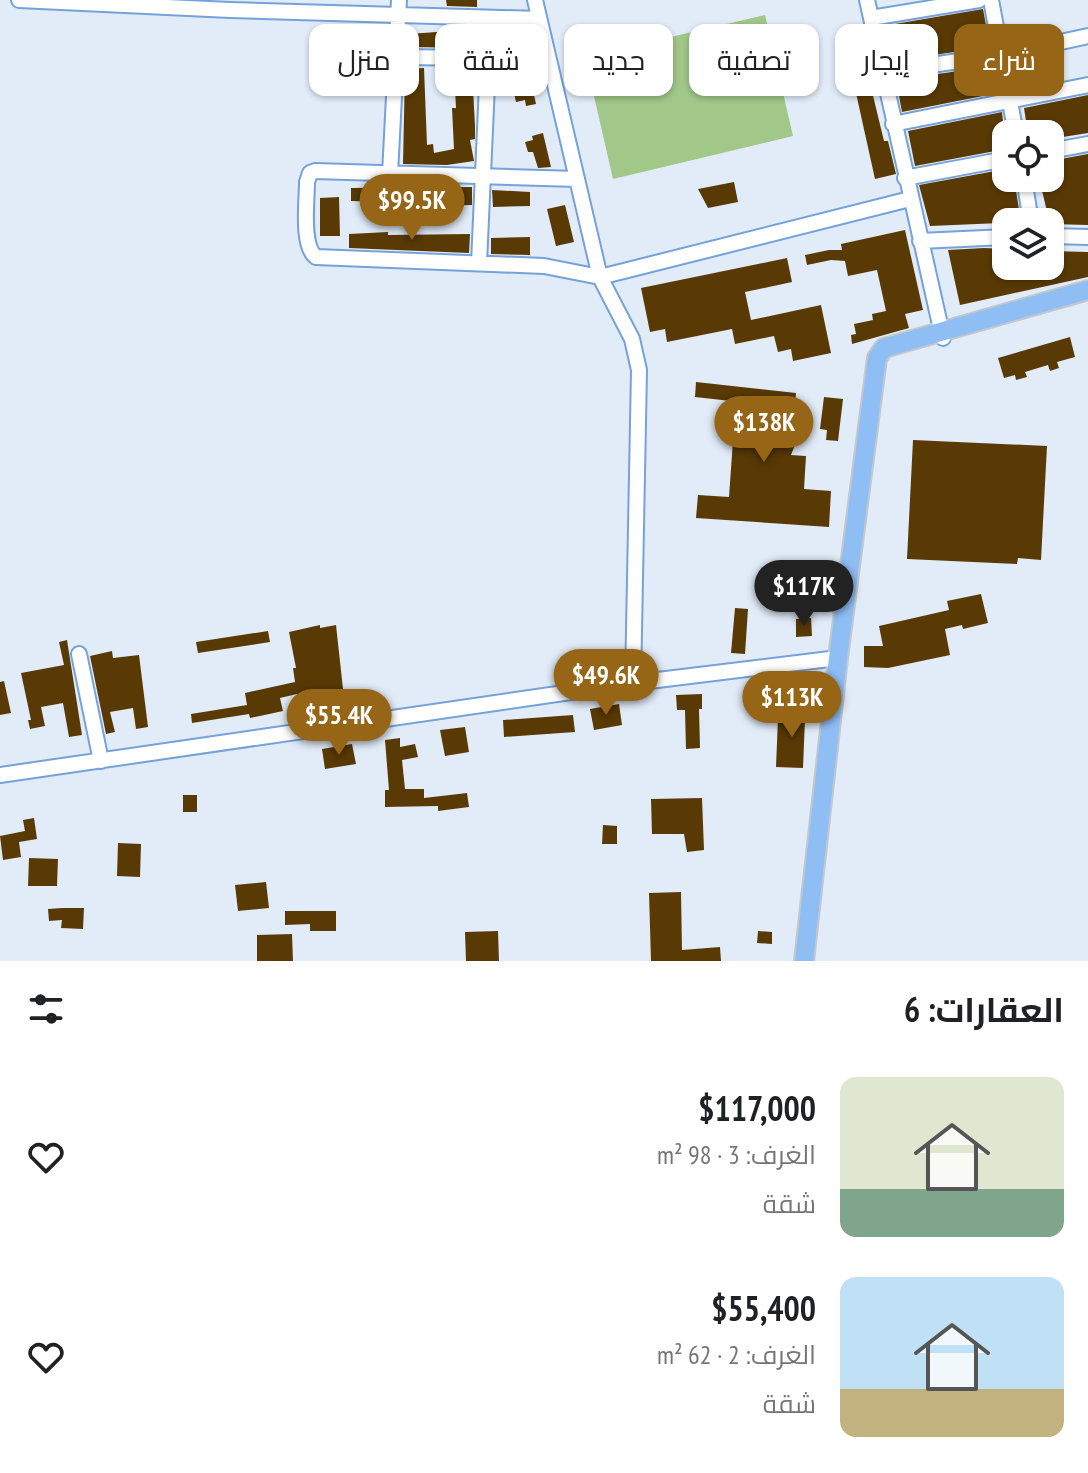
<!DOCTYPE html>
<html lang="ar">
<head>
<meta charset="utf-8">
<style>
	:root { --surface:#fff; --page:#f6f6f6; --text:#202124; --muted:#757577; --accent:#966616 }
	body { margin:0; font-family:"PT Sans Narrow",Cairo,sans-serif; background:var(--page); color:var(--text); direction:rtl; height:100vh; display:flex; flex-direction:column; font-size:30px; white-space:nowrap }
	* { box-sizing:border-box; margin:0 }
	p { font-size:26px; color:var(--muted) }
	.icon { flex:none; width:44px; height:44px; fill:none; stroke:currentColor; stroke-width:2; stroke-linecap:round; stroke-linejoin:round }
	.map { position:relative; height:961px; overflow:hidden; direction:ltr }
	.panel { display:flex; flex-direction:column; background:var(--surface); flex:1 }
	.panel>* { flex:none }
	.hud { position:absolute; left:24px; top:24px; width:1040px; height:72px; direction:rtl; display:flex; gap:16px }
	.fabs { position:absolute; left:992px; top:120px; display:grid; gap:16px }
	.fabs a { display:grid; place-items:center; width:72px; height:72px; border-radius:16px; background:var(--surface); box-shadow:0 2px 6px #0004; font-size:40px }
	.price { position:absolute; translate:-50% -68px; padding:0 18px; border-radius:28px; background:var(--accent); color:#fff; font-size:26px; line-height:52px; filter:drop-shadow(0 2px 4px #0008) }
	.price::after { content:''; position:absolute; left:50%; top:48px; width:24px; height:18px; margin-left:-12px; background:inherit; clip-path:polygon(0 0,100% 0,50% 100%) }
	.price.on { background:#222; color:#fff }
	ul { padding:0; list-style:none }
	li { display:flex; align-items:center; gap:24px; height:200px; padding:0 24px }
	li span { display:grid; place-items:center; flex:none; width:224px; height:160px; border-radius:16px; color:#555 }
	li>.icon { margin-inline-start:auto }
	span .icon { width:96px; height:96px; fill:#fffc; stroke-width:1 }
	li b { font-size:34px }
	h2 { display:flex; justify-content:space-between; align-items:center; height:96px; padding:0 24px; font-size:34px }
	.pill { padding:0 28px; border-radius:16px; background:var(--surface); box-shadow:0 2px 6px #0004; font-size:28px; line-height:72px }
	.pill.on { background:var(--accent); color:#fff }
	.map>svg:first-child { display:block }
</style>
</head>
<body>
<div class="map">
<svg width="1088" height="961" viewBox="0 0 1088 961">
	<rect width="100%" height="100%" fill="#e2ecf8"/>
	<!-- green -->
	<path fill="#a1c789" d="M765 15 793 136 613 179 585 57Z"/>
	<!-- building -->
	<path fill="#593a05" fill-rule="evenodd" d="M446 0H477V7L447 6Z
		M983 9 990 47 891 61 883 26Z
		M477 29 478 48 410 47 409 34Z
		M522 40 536 104 526 106 525 100 516 102 503 44Z
		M993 66 998 93 902 112 896 80Z
		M424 68 427 145 433 144 434 153 454 149 452 108H456L454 71 472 70 475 126V139L470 140 474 161 447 165 403 164 405 69Z
		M867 71 884 141H888L896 174 875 179 852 75Z
		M1088 95V133L1050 139V134H1028L1024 108Z
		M1002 112 1006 149 915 166 908 131Z
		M543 133 551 167 538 168 533 152H528L525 142 533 140 532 136Z
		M1088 154V225L1050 224 1039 178H1050V161Z
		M1006 169V178H1014L1021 222 930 226 919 185Z
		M734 182 738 202 708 208 698 189Z
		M472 187V205L423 206V203L351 201V188Z
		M492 190 530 192V206L493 207Z
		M339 197 340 236H320V198Z
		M565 205 574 242 556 246 547 209Z
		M905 230 923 310 905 314 909 328 852 344 851 335 856 334 854 324 873 320 872 314 886 311 877 270 848 276 845 261 831 260 807 265 805 255 829 250H842L841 244Z
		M388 232V235L470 234 469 253 349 248V234Z
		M530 237V255L491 254V238Z
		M984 248 1006 249V266H1050V251L1088 252V277L960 305 948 250Z
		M787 258 792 282 745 292 751 320 821 305 831 353 793 361 791 349 778 352 774 336 735 344 732 329 667 342 665 329 650 332 641 288Z
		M1070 337 1075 357 1057 362 1059 368 1050 371 1048 365 1025 372 1027 377 1016 380 1015 375 1004 378 998 358Z
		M696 382 796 393 792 441 796 442 791 455 806 456 804 489 831 491 829 527 696 518 698 495 729 497 733 440H736L740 402 695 397ZM753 428 779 431 772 449 752 447Z
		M824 397 843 399 838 441 826 440 827 430 820 429Z
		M913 440 1047 446 1041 560 1018 558 1017 564 907 559Z
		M810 580 823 582 822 596 808 594Z
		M981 594 988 623 963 629 962 625 945 629 950 655 888 668 864 667V646H883L879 626 949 610 947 601Z
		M735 608 748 609 745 654 731 653Z
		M811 618 812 636 796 637V619Z
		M320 625V628L336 625 344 698 299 705 297 694 280 698 283 711 250 718 249 714 192 723 191 714 247 705 245 693 295 682 293 668H296L289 632Z
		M268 631 270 642 198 653 196 642Z
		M67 640 82 735 69 737 63 703 41 707 45 726 30 729 28 720H31L21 673 64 665 59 642Z
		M112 651 113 658 139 655 148 727 136 729 133 708 110 712 115 732 106 734 90 656Z
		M4 681 11 713 0 715V682Z
		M702 694V709H699L700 748 686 749 685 710H677L676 695Z
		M798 701H808V719H805L803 768 776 767 778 717 797 718Z
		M619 704 622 725 594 730 590 709Z
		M573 715 575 732 504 737 503 720Z
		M465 727 469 752 445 756 440 730Z
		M400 738V747L415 744 418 757 402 760 405 789H424V798L467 793 469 807 438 811V806L385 807V790H389L385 740Z
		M352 744 356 764 325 769 322 749Z
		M183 795H197V812H183Z
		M702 798 704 850 687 852 684 834H652L651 799Z
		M34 818 37 839 19 842 21 857 3 860 0 836 25 831 23 820Z
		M603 825 617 826V844H602Z
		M118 843 141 844 140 877 117 876Z
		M29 858 58 859 57 886H28Z
		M266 882 269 908 238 911 235 885Z
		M681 892 682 950 720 947 721 961H651L649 893Z
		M62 908H84L83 929 61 928 62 920 49 921 48 909Z
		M285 911H336V931H310V924L285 925Z
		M498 931 499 961H466L465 932Z
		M758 931 772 932V944L757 943Z
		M292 934 293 961H257V935Z"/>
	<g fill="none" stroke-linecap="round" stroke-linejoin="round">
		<defs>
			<path id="minor" d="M19 0 230 10 539 19
				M535 0 600 277 632 339 639 370 633 683
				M867 0 943 338
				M991 0 1016 134
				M871 18 979 0
				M396 57 488 58
				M882 72 1001 55 1088 36
				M893 124 1088 85
				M1050 151 1088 144
				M390 174 399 0
				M905 178 1006 159
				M1024 178 1031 222
				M577 179 315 171 310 173 307 182C307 201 301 246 316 257L544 266 600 277 910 199
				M1050 236 1088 237
				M920 241 1006 237
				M479 263 490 18
				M79 654 101 761
				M0 775 633 683 838 658"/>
			<path id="major" d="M804 961 838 658 877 358 884 348 1088 290"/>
		</defs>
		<!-- minor casing -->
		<use href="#minor" stroke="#74a2d9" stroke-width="18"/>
		<!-- major casing -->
		<use href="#major" stroke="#c2c8ce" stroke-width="22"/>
		<!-- minor -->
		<use href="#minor" stroke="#fff" stroke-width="14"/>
		<!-- major -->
		<use href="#major" stroke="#8fbef4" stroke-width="18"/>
	</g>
</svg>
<div class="fabs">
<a><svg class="icon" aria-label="locate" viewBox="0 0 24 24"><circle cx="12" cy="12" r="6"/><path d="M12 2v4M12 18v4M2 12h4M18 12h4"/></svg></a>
<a><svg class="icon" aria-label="layers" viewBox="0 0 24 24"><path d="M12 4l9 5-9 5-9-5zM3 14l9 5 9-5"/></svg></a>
</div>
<b class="price" style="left:412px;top:242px">$99.5K</b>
<b class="price" style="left:764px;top:464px">$138K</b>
<b class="price on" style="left:804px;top:628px">$117K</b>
<b class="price" style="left:606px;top:717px">$49.6K</b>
<b class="price" style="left:792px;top:739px">$113K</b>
<b class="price" style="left:339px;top:757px">$55.4K</b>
<div class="hud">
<a class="pill on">شراء</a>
<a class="pill">إيجار</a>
<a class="pill">تصفية</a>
<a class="pill">جديد</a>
<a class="pill">شقة</a>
<a class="pill">منزل</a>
</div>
</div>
<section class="panel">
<h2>العقارات: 6<svg class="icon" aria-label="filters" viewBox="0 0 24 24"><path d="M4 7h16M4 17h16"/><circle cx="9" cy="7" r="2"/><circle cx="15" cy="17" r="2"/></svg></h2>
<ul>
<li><span style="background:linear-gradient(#dfe7d0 70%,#7fa58c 0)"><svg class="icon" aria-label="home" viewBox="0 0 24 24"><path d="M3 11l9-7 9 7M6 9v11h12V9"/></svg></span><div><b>$117,000</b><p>الغرف: 3 · 98 m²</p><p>شقة</p></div><svg class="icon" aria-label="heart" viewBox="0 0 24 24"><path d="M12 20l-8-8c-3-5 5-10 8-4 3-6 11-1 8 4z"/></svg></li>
<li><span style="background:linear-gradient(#bfe0f5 70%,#c2b280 0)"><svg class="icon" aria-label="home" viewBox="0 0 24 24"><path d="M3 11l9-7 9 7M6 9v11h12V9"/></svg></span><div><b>$55,400</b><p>الغرف: 2 · 62 m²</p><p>شقة</p></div><svg class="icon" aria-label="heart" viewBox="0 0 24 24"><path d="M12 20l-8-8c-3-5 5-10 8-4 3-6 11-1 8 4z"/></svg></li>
</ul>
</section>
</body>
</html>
